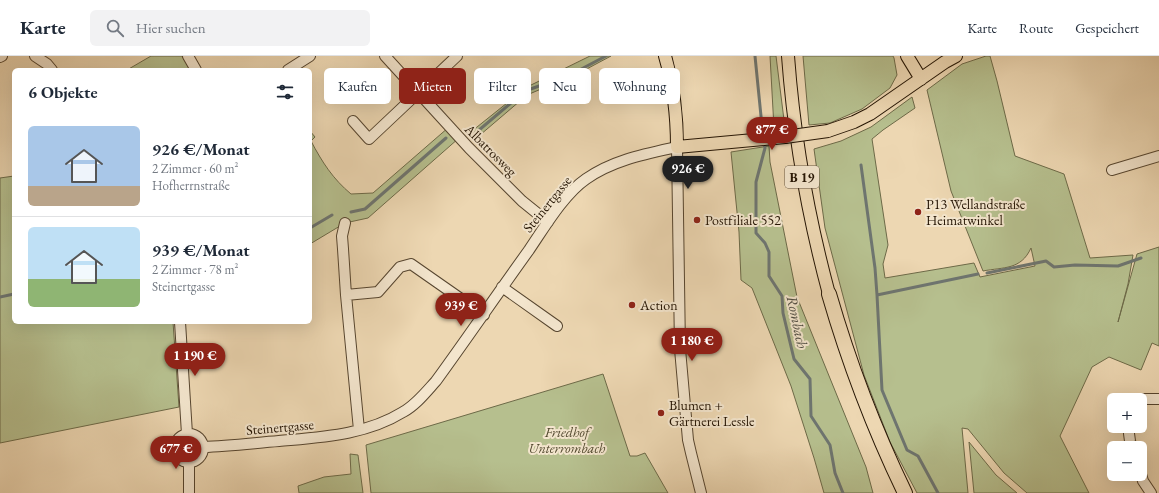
<!DOCTYPE html>
<html lang="de">
<head>
<meta charset="utf-8">
<style>
	:root { --surface:#fff; --page:#f2f2f3; --text:#1f2937; --muted:#747a83; --line:#e0e1e3; --accent:#8f2418 }
	body { margin:0; font-family:"EB Garamond",serif; background:var(--page); color:var(--text); height:100vh; display:flex; flex-direction:column; font-size:15px; white-space:nowrap }
	* { box-sizing:border-box; margin:0 }
	p { font-size:13px; color:var(--muted) }
	.icon { flex:none; width:22px; height:22px; fill:none; stroke:currentColor; stroke-width:2; stroke-linecap:round; stroke-linejoin:round }
	.map { position:relative; flex:1; overflow:hidden }
	.drawer { position:absolute; left:12px; top:12px; width:300px; height:256px; display:flex; flex-direction:column; background:var(--surface); border-radius:6px; box-shadow:0 4px 16px #0002 }
	.drawer>* { flex:none }
	.guide { position:absolute; left:324px; top:12px; width:380px; height:36px; display:flex; gap:8px }
	.tools { position:absolute; left:1107px; top:337px; display:grid; gap:8px }
	.tools a { display:grid; place-items:center; width:40px; height:40px; border-radius:6px; background:var(--surface); box-shadow:0 4px 16px #0002; font-size:20px }
	.price { position:absolute; translate:-50% -34px; padding:0 9px; border-radius:14px; background:var(--accent); color:#fff; font-size:13px; line-height:26px; filter:drop-shadow(0 1px 2px #0008) }
	.price::after { content:''; position:absolute; left:50%; top:24px; width:12px; height:9px; margin-left:-6px; background:inherit; clip-path:polygon(0 0,100% 0,50% 100%) }
	.price.active { background:#222; color:#fff }
	ul { padding:0; list-style:none }
	li { display:flex; align-items:center; gap:12px; height:100px; padding:0 16px }
	li+li { border-top:1px solid var(--line) }
	li span { display:grid; place-items:center; flex:none; width:112px; height:80px; border-radius:6px; color:#555 }
	li>.icon { margin-inline-start:auto }
	span .icon { width:48px; height:48px; fill:#fffc; stroke-width:1 }
	li b { font-size:17px }
	h2 { display:flex; justify-content:space-between; align-items:center; height:48px; padding:0 16px; font-size:17px }
	.pill { padding:0 14px; border-radius:6px; background:var(--surface); box-shadow:0 4px 16px #0002; font-size:14px; line-height:36px }
	.pill.active { background:var(--accent); color:#fff }
	header { display:flex; align-items:center; gap:24px; box-sizing:border-box; height:56px; padding:0 20px; background:var(--surface); border-bottom:1px solid var(--line) }
	header strong { font-size:19px }
	nav { display:flex; gap:22px; margin-inline-start:auto; font-size:14px }
	.search { width:280px; height:36px; background:var(--page); display:flex; align-items:center; gap:10px; box-sizing:border-box; padding:0 14px; border-radius:6px; color:var(--muted); font-size:15px }
	.map>svg:first-child { display:block }
</style>
</head>
<body>
<header>
<strong>Karte</strong>
<div class="search"><svg class="icon" aria-label="search" viewBox="0 0 24 24"><circle cx="10" cy="10" r="6"/><path d="M15 15l6 6"/></svg>Hier suchen</div>
<nav><a>Karte</a><a>Route</a><a>Gespeichert</a></nav>
</header>
<div class="map">
<svg width="1159" height="437" viewBox="0 0 1159 437">
	<rect width="100%" height="100%" fill="#edd7b2"/>
	<filter id="stains"><feTurbulence type="fractalNoise" baseFrequency=".005" numOctaves="4"/><feColorMatrix values="0 0 0 0 .2 0 0 0 0 .09 0 0 0 0 .02 0 0 0 .5 -.17"/></filter>
	<radialGradient id="worn" r=".72"><stop offset=".6" stop-color="#630" stop-opacity="0"/><stop offset="1" stop-color="#630" stop-opacity=".3"/></radialGradient>
	<!-- green -->
	<path fill="#b6bf8e" stroke="#6d6a48" d="M151 0H182L190 13 127 14Z
		M590 0H611L581 16 527 39 473 85 467 79 527 31Z
		M770 0H776L785 72H774Z
		M803 0H893L894 2 897 19 890 32 862 53 830 67 809 69Z
		M986 0H990L997 25 1015 100 1064 118 1090 202 1133 199 1128 228 1118 266 1137 198 1159 191V290L1152 287 1141 314 1109 301 1092 311 1060 380 1089 437H1027L1004 417 968 373 962 372 968 437H917L890 386 864 319 825 172 814 93 841 85 871 71 912 41 915 52 883 74 872 83 888 189 883 208 885 222 974 207 980 221 1035 210 1031 192C1021 214 1004 211 983 215L951 135 927 34 962 8Z
		M449 71 459 82 368 162 345 167 310 188V75L315 81 311 85C322 106 333 123 351 138L373 137Z
		M769 90 770 106 797 241 866 411 873 437H824L814 402 791 330 752 232 741 224 739 176 731 96Z
		M14 120V266H173L179 351 0 387V122Z
		M603 318 630 400H637L645 397 668 437H371L366 389Z
		M969 386 996 419 1017 437H974Z
		M350 398 358 399 363 437H299L298 430 324 421 351 418Z"/>
	<g fill="none" stroke-linecap="round" stroke-linejoin="round">
		<!-- stream -->
		<path stroke="#6e7570" stroke-width="3" d="M755 0 763 80
			M472 80 525 35 570 19 606 0
			M764 85 765 92 756 126V177L765 187 769 196V220L782 240 783 257 794 303 810 323 811 360 830 389 835 417 843 437
			M861 109 875 212 877 239 882 334 907 394 918 400 938 437
			M351 156 365 153 446 82
			M310 172 332 159
			M987 217 1046 205 1054 211 1075 209 1118 210 1141 202
			M877 239 978 218
			M0 241 14 238"/>
		<defs>
			<path id="minor" d="M35 0 47 8 52 14
				M188 0 196 14
				M385 0 469 92 522 145 548 166
				M0 1 2 0
				M288 14 310 0
				M353 65 369 83 457 0
				M1112 114 1159 100
				M345 167 342 180 343 193 346 239 359 374
				M502 231 557 270
				M346 239 378 236 400 211 411 208 484 259
				M180 266 187 378
				M1140 346 1145 343H1159
				M1128 370 1130 385 1132 392
				M175 392a14 14 0 1 1 28 0a14 14 0 1 1-28 0Z
				M203 391C229 390 254 387 279 385 322 381 366 379 403 356 416 349 426 336 436 325 468 281 498 237 529 194 544 172 564 138 586 123 613 104 645 98 677 91L680 293 688 384 691 397 701 437
				M189 407V437
				M1140 415 1143 425 1151 437"/>
			<path id="major" d="M665 0C674 31 677 59 677 91L785 81
				M788 0C794 81 808 160 829 238
				M907 0 921 23
				M828 75 854 66 870 58 945 6 956 0"/>
			<path id="highway" d="M829 238C849 307 874 373 905 437"/>
		</defs>
		<!-- minor casing -->
		<use href="#minor" stroke="#56452f" stroke-width="12"/>
		<!-- major casing -->
		<use href="#major" stroke="#241403" stroke-width="14"/>
		<!-- highway casing -->
		<use href="#highway" stroke="#241403" stroke-width="16"/>
		<!-- minor -->
		<use href="#minor" stroke="#f3e5cd" stroke-width="10"/>
		<!-- major -->
		<use href="#major" stroke="#edd7b2" stroke-width="12"/>
		<!-- highway -->
		<use href="#highway" stroke="#edd7b2" stroke-width="14"/>
		<defs>
			<path id="major-bridge" d="M785 81 828 75"/>
		</defs>
		<!-- major-bridge casing -->
		<use href="#major-bridge" stroke="#241403" stroke-width="14" stroke-linecap="butt"/>
		<!-- major-bridge -->
		<use href="#major-bridge" stroke="#edd7b2" stroke-width="12"/>
	</g>
	<!-- markers -->
	<g fill="#8f2418" stroke="#f3e5cd" stroke-width="1.5">
		<circle cx="918" cy="156" r="4"/>
		<circle cx="697" cy="164" r="4"/>
		<circle cx="632" cy="249" r="4"/>
		<circle cx="661" cy="357" r="4"/>
	</g>
	<g text-anchor="middle" stroke-width="4" stroke-linejoin="round" paint-order="stroke">
		<!-- shield labels -->
		<rect fill="#f3e5cd" stroke="#625340" stroke-width="1" x="785" y="110" width="34" height="22" rx="3"/>
		<g font-size="13" font-weight="bold" fill="#241403">
			<text x="802" y="126">B 19</text>
		</g>
		<!-- street labels -->
		<g font-size="14" fill="#241403" stroke="#f3e5cd">
			<text transform="translate(491 94) rotate(45)" y="5">Albatrosweg</text>
			<text transform="translate(547 148) rotate(-51)" y="5">Steinertgasse</text>
			<text transform="translate(280 371) rotate(-5)" y="5">Steinertgasse</text>
		</g>
		<!-- poi labels -->
		<g font-size="14" fill="#241403" stroke="#f3e5cd" text-anchor="start">
			<text x="926" y="153">P13 Wellandstraße<tspan x="926" dy="16">Heimatwinkel</tspan></text>
			<text x="705" y="169">Postfiliale 552</text>
			<text x="640" y="254">Action</text>
			<text x="669" y="354">Blumen +<tspan x="669" dy="16">Gärtnerei Lessle</tspan></text>
		</g>
		<!-- park labels -->
		<g font-size="14" font-style="italic" fill="#50472d" stroke="#f3e5cd">
			<text x="567" y="381">Friedhof<tspan x="567" dy="16">Unterrombach</tspan></text>
		</g>
		<!-- water labels -->
		<g font-size="15" font-style="italic" fill="#4f4d43" stroke="#f3e5cd">
			<text transform="translate(797 266) rotate(78)" y="5">Rombach</text>
		</g>
	</g>
	<rect width="100%" height="100%" filter="url(#stains)"/>
	<rect width="100%" height="100%" fill="url(#worn)"/>
</svg>
<div class="tools">
<a>+</a>
<a>−</a>
</div>
<b class="price" style="left:772px;top:95px">877 €</b>
<b class="price active" style="left:688px;top:134px">926 €</b>
<b class="price" style="left:461px;top:271px">939 €</b>
<b class="price" style="left:692px;top:306px">1 180 €</b>
<b class="price" style="left:195px;top:321px">1 190 €</b>
<b class="price" style="left:176px;top:414px">677 €</b>
<div class="guide">
<a class="pill">Kaufen</a>
<a class="pill active">Mieten</a>
<a class="pill">Filter</a>
<a class="pill">Neu</a>
<a class="pill">Wohnung</a>
</div>
<section class="drawer">
<h2>6 Objekte<svg class="icon" aria-label="filters" viewBox="0 0 24 24"><path d="M4 7h16M4 17h16"/><circle cx="9" cy="7" r="2"/><circle cx="15" cy="17" r="2"/></svg></h2>
<ul>
<li><span style="background:linear-gradient(#a9c7e8 75%,#b9a48a 0)"><svg class="icon" aria-label="home" viewBox="0 0 24 24"><path d="M3 11l9-7 9 7M6 9v11h12V9"/></svg></span><div><b>926 €/Monat</b><p>2 Zimmer · 60 m²</p><p>Hofherrnstraße</p></div></li>
<li><span style="background:linear-gradient(#bfe0f5 65%,#8fb573 0)"><svg class="icon" aria-label="home" viewBox="0 0 24 24"><path d="M3 11l9-7 9 7M6 9v11h12V9"/></svg></span><div><b>939 €/Monat</b><p>2 Zimmer · 78 m²</p><p>Steinertgasse</p></div></li>
</ul>
</section>
</div>
</body>
</html>
